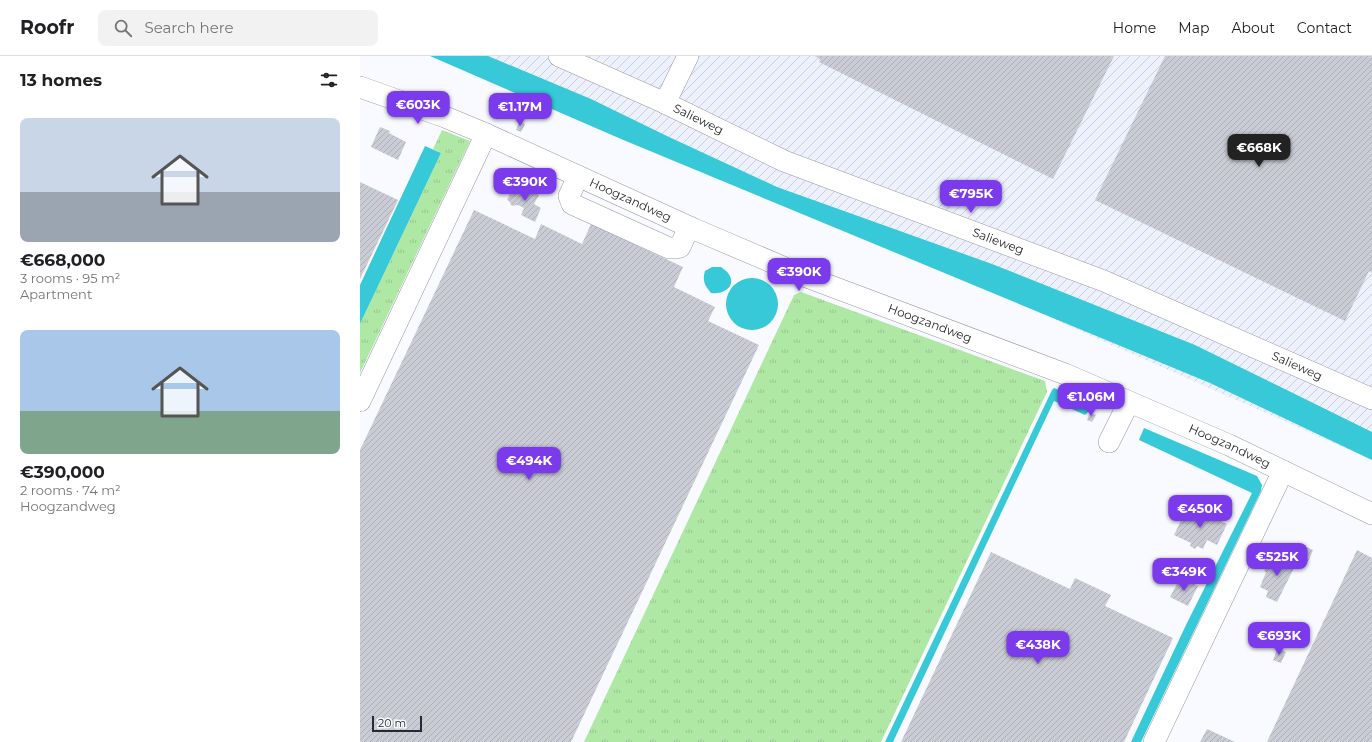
<!DOCTYPE html>
<html lang="en">
<head>
<meta charset="utf-8">
<style>
	:root { --surface:#fff; --page:#f2f2f2; --text:#202124; --muted:#757577; --line:#e0e0e0; --accent:#7c3aed }
	body { margin:0; font-family:Montserrat,sans-serif; background:var(--page); color:var(--text); height:100vh; display:flex; flex-direction:column; font-size:15px; white-space:nowrap }
	* { box-sizing:border-box; margin:0 }
	p { font-size:13px; color:var(--muted) }
	.icon { flex:none; width:22px; height:22px; fill:none; stroke:currentColor; stroke-width:2; stroke-linecap:round; stroke-linejoin:round }
	.map { position:relative; flex:1; overflow:hidden }
	.side { display:flex; flex-direction:column; background:var(--surface); width:360px }
	.side>* { flex:none }
	.scale { position:absolute; left:12px; bottom:10px; width:50px; box-sizing:border-box; padding-left:4px; border:2px solid #292a2d; border-top:0; font-size:11px; line-height:14px; white-space:nowrap; color:#292a2d; -webkit-text-stroke:3px #f8faff; paint-order:stroke }
	.price { position:absolute; translate:-50% -34px; padding:0 9px; border-radius:8px; background:var(--accent); color:#fff; font-size:13px; line-height:26px; filter:drop-shadow(0 1px 2px #0008) }
	.price::after { content:''; position:absolute; left:50%; top:24px; width:12px; height:9px; margin-left:-6px; background:inherit; clip-path:polygon(0 0,100% 0,50% 100%) }
	.price.current { background:#222; color:#fff }
	ul { padding:0; list-style:none }
	li { display:grid; align-content:center; gap:8px; height:212px; padding:0 20px }
	li span { display:grid; place-items:center; height:124px; border-radius:8px; color:#555 }
	li>.icon { margin-inline-start:auto }
	span .icon { width:72px; height:72px; fill:#fffc; stroke-width:1 }
	li b { font-size:17px }
	h2 { display:flex; justify-content:space-between; align-items:center; height:48px; padding:0 20px; font-size:17px }
	header { display:flex; align-items:center; gap:24px; box-sizing:border-box; height:56px; padding:0 20px; background:var(--surface); border-bottom:1px solid var(--line) }
	header strong { font-size:19px }
	nav { display:flex; gap:22px; margin-inline-start:auto; font-size:14px }
	.search { width:280px; height:36px; background:var(--page); display:flex; align-items:center; gap:10px; box-sizing:border-box; padding:0 14px; border-radius:8px; color:var(--muted); font-size:15px }
	main { display:flex; flex:1; min-height:0 }
	.map>svg:first-child { display:block }
</style>
</head>
<body>
<header>
<strong>Roofr</strong>
<div class="search"><svg class="icon" aria-label="search" viewBox="0 0 24 24"><circle cx="10" cy="10" r="6"/><path d="M15 15l6 6"/></svg>Search here</div>
<nav><a>Home</a><a>Map</a><a>About</a><a>Contact</a></nav>
</header>
<main>
<section class="side">
<h2>13 homes<svg class="icon" aria-label="filters" viewBox="0 0 24 24"><path d="M4 7h16M4 17h16"/><circle cx="9" cy="7" r="2"/><circle cx="15" cy="17" r="2"/></svg></h2>
<ul>
<li><span style="background:linear-gradient(#c9d6e8 60%,#9aa5b1 0)"><svg class="icon" aria-label="home" viewBox="0 0 24 24"><path d="M3 11l9-7 9 7M6 9v11h12V9"/></svg></span><div><b>€668,000</b><p>3 rooms · 95 m²</p><p>Apartment</p></div></li>
<li><span style="background:linear-gradient(#a9c7e8 65%,#7fa58c 0)"><svg class="icon" aria-label="home" viewBox="0 0 24 24"><path d="M3 11l9-7 9 7M6 9v11h12V9"/></svg></span><div><b>€390,000</b><p>2 rooms · 74 m²</p><p>Hoogzandweg</p></div></li>
</ul>
</section>
<div class="map">
<svg width="1012" height="686" viewBox="0 0 1012 686">
	<defs>
		<pattern id="industrial-furrows" width="10" height="10" patternUnits="userSpaceOnUse"><rect width="10" height="10" fill="#edf0fd"/><path d="M-1 1l2-2M0 10L10 0M9 11l2-2" fill="none" stroke="#cbced9"/></pattern>
		<pattern id="grass-tufts" width="24" height="20" patternUnits="userSpaceOnUse"><rect width="24" height="20" fill="#afe8a4"/><path d="M3 7l-1-3M5 7V3M7 7l1-3M15 17l-1-3M17 17v-4M19 17l1-3" fill="none" stroke="#97c78e"/></pattern>
		<pattern id="building-hatch" width="6" height="6" patternUnits="userSpaceOnUse"><rect width="6" height="6" fill="#caccd5"/><path d="M-1 1l2-2M0 6l6-6M5 7l2-2" fill="none" stroke="#aeafb7"/></pattern>
	</defs>
	<rect width="100%" height="100%" fill="#f8faff"/>
	<!-- industrial -->
	<path fill="url(#industrial-furrows)" d="M99 0H1012V404Z"/>
	<!-- grass -->
	<path fill="url(#grass-tufts)" d="M82 74 110 85 0 317V268L81 97 73 93Z
		M441 236 685 325 687 336 521 686H224L434 239Z"/>
	<!-- water -->
	<path fill="#37c9d8" d="M70 0H128L231 43 309 81 417 131 632 208 835 289 1012 376V404L850 327 261 83Z
		M65 90 81 97 0 268V229Z
		M352 211H361C363 213 367 215 368 217 378 230 363 239 351 237 345 230 342 225 345 215Z
		M366 248a26 26 0 1 1 52 0a26 26 0 1 1-52 0Z
		M694 332 731 346 734 350 725 359 694 345 533 686H525L692 334Z
		M784 372 897 420 902 429 901 435 781 686H771L826 569 892 437 779 384Z"/>
	<!-- building -->
	<path fill="url(#building-hatch)" d="M455 0H754L693 123 459 6 460 3Z
		M805 0H1012V217L1009 215 985 265 735 144Z
		M160 65 165 68 161 76 156 74Z
		M20 71 30 75 29 77 46 86 38 104 11 91Z
		M0 126 38 144 0 223Z
		M155 127 179 139 174 148 181 152 175 166 161 159 164 152 158 149 152 150 149 145 147 144Z
		M114 154 175 183 181 168 222 188 231 168 323 211 314 231 355 251 348 265 399 289 211 686H0V394Z
		M730 357 736 359 732 366 727 364Z
		M837 454 867 468 857 489 847 484 843 493 837 490 835 493 830 490 831 487 814 479 825 456 834 460Z
		M944 490 953 494 947 508 938 504Z
		M997 494 1012 502V686H907Z
		M631 496 710 533 715 522 751 539 745 550 813 582 764 686H541Z
		M915 498 936 508 917 546 906 541 908 535 900 531 906 516 904 515 909 505 911 506Z
		M820 522 832 528 833 525 837 526 835 529 838 530 828 550 810 541Z
		M918 592 926 596 921 607 913 604Z
		M847 673 875 686H840Z"/>
	<g fill="none" stroke-linecap="round" stroke-linejoin="round">
		<defs>
			<g id="minor">
				<path id="s1" d="M199 0 305 47 424 105 744 225 1012 343"/>
				<path d="M0 31 85 61 126 78"/>
				<path d="M305 47 328 0"/>
				<path d="M218 120 209 140 212 148 309 192H316L320 191 329 171"/>
				<path id="s2" d="M0 345 126 78 334 173 444 220 705 318 869 389 1012 458"/>
				<path d="M749 386 769 346"/>
				<path d="M794 686 923 415"/>
			</g>
		</defs>
		<!-- minor casing -->
		<use href="#minor" stroke="#9799a1" stroke-width="22"/>
		<!-- minor -->
		<use href="#minor" stroke="#fff" stroke-width="21"/>
	</g>
	<g text-anchor="middle" stroke-width="3.5" stroke-linejoin="round" paint-order="stroke">
		<!-- street labels -->
		<g font-size="12" fill="#292a2d" stroke="#f8faff">
			<text dy="4" stroke="none"><textPath href="#s1" startOffset="153">Salieweg</textPath></text>
			<text dy="4" stroke="none"><textPath href="#s2" startOffset="454">Hoogzandweg</textPath></text>
			<text dy="4" stroke="none"><textPath href="#s1" startOffset="477">Salieweg</textPath></text>
			<text dy="4" stroke="none"><textPath href="#s2" startOffset="778">Hoogzandweg</textPath></text>
			<text dy="4" stroke="none"><textPath href="#s1" startOffset="801">Salieweg</textPath></text>
			<text dy="4" stroke="none"><textPath href="#s2" startOffset="1102">Hoogzandweg</textPath></text>
		</g>
	</g>
</svg>
<div class="scale">20 m</div>
<b class="price" style="left:58px;top:69px">€603K</b>
<b class="price" style="left:160px;top:71px">€1.17M</b>
<b class="price current" style="left:899px;top:112px">€668K</b>
<b class="price" style="left:165px;top:146px">€390K</b>
<b class="price" style="left:611px;top:158px">€795K</b>
<b class="price" style="left:439px;top:236px">€390K</b>
<b class="price" style="left:731px;top:361px">€1.06M</b>
<b class="price" style="left:169px;top:425px">€494K</b>
<b class="price" style="left:840px;top:473px">€450K</b>
<b class="price" style="left:917px;top:521px">€525K</b>
<b class="price" style="left:824px;top:536px">€349K</b>
<b class="price" style="left:919px;top:600px">€693K</b>
<b class="price" style="left:678px;top:609px">€438K</b>
</div>
</main>
</body>
</html>
